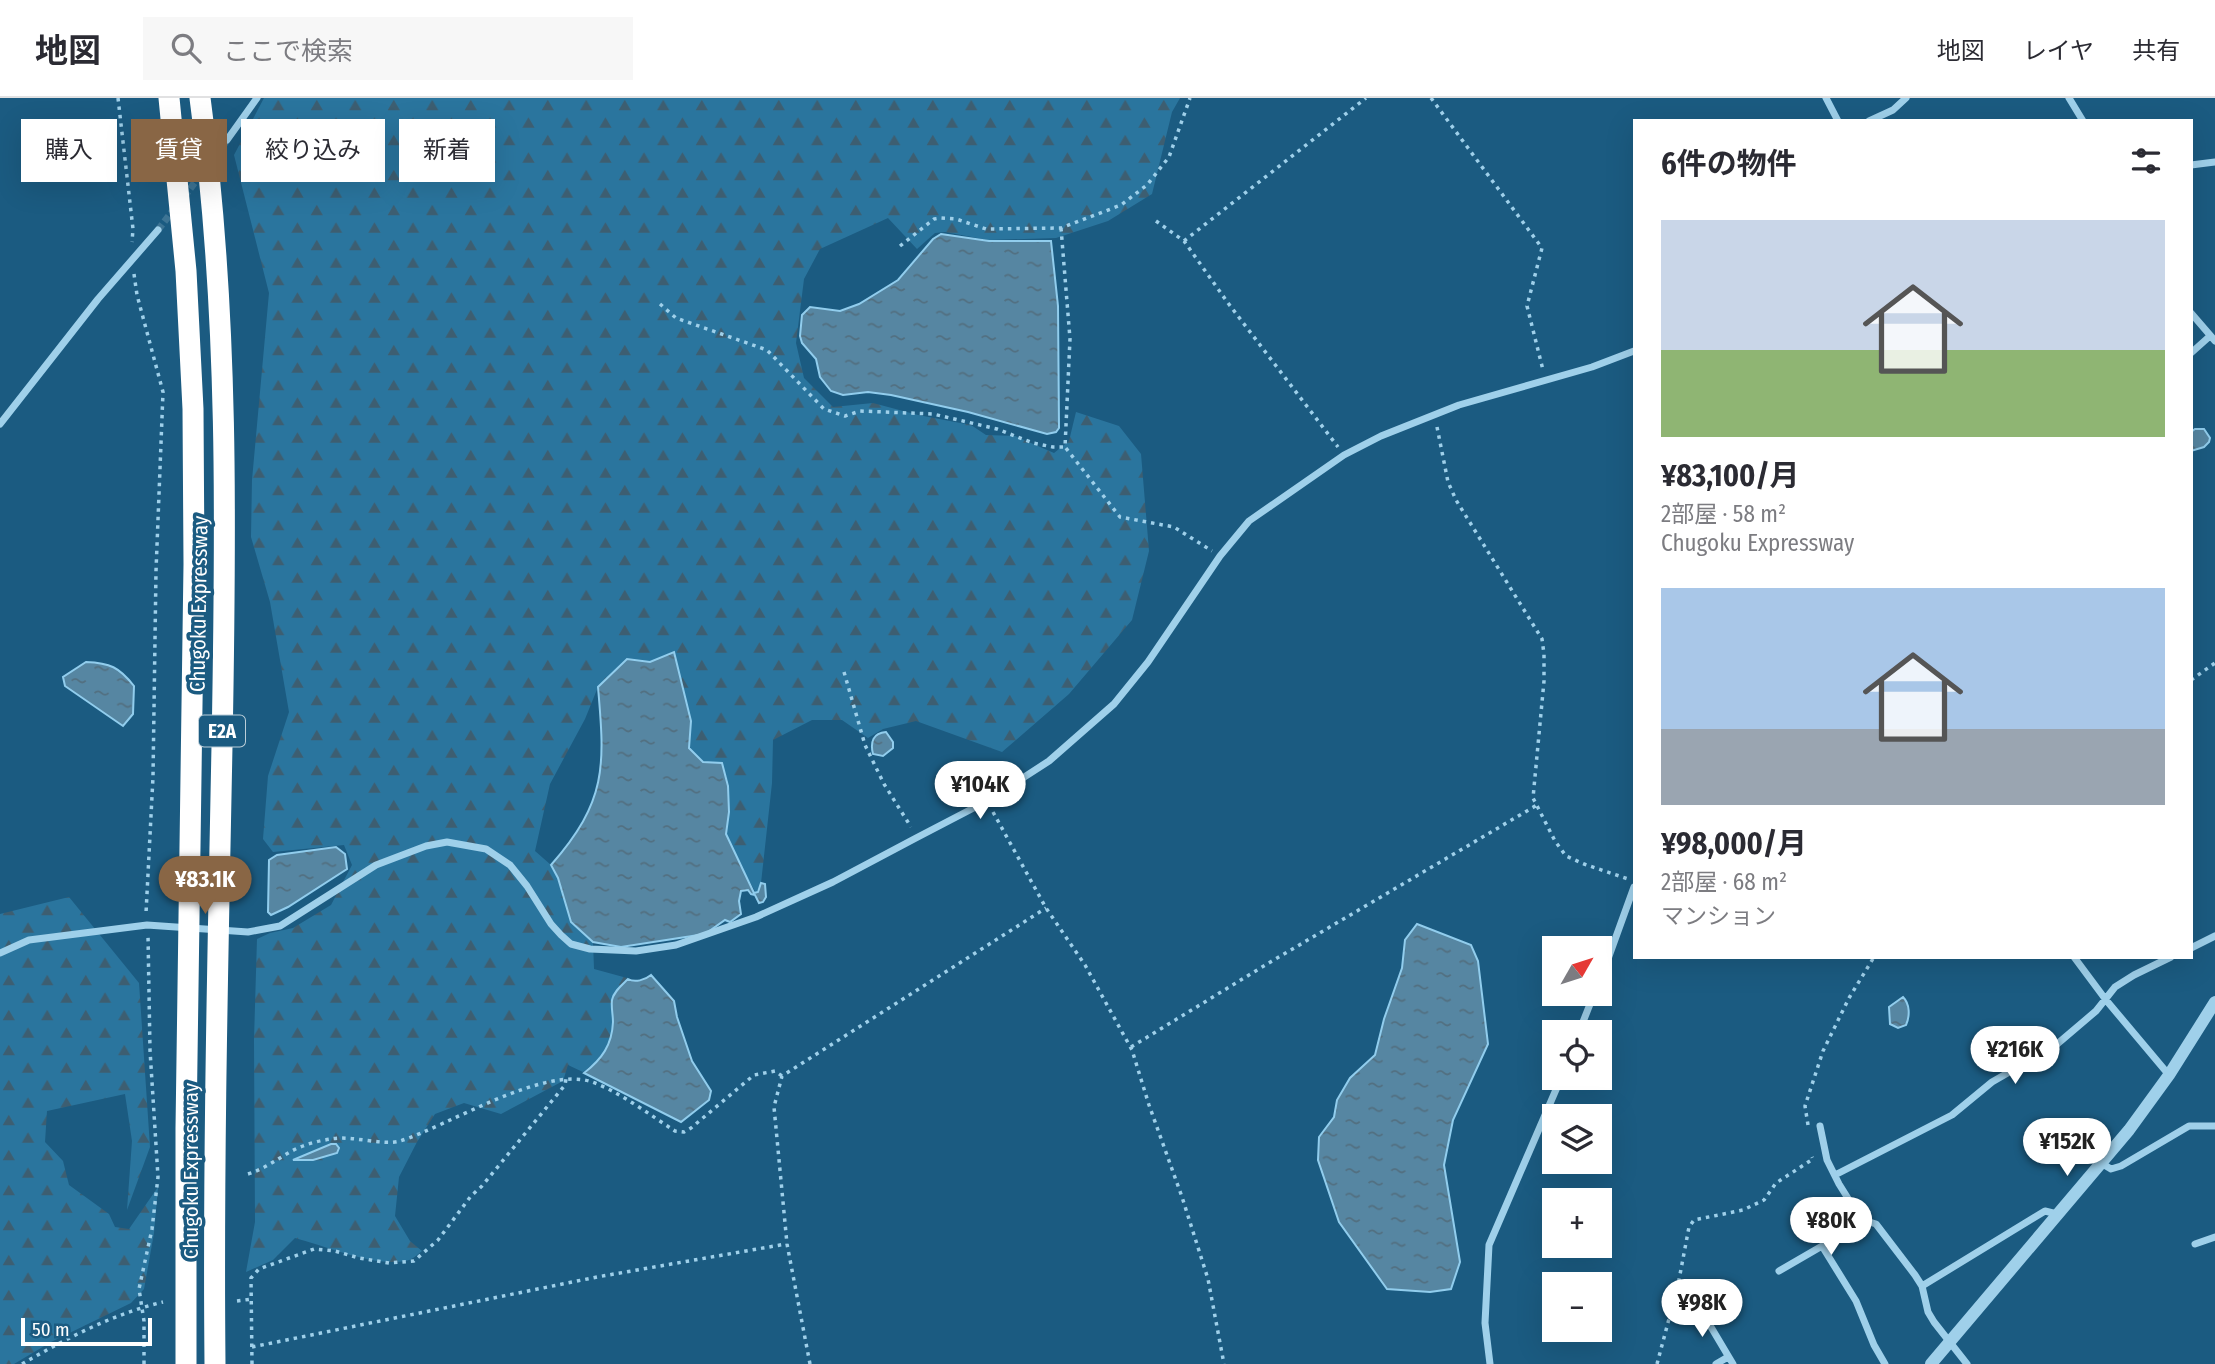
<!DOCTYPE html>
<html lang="ja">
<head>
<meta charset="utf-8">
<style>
	:root { --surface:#fff; --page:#f7f7f7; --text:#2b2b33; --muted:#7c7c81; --line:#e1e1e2; --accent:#896645 }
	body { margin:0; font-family:"Fira Sans Condensed","Noto Sans JP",sans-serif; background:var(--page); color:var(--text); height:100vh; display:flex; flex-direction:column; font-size:26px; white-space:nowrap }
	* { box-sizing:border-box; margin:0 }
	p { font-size:23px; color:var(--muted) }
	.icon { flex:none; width:38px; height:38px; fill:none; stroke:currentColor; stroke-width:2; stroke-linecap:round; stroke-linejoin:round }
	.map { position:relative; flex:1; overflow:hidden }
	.side { position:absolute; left:1633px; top:21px; width:560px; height:840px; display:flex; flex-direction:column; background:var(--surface); border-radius:0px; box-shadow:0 7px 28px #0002 }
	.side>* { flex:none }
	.top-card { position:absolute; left:21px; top:21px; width:665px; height:63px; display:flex; gap:14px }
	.needle { width:46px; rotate:51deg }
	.buttons { position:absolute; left:1542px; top:838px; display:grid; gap:14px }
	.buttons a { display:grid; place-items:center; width:70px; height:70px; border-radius:0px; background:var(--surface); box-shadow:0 7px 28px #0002; font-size:35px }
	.scale { position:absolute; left:21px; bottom:18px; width:131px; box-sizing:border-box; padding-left:7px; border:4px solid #fff; border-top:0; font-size:19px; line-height:24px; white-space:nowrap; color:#fff; -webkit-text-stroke:5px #1b5b81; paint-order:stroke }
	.price { position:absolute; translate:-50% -60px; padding:0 16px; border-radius:24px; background:#fff; color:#222; font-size:23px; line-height:46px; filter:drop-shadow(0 2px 4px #0008) }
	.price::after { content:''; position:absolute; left:50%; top:42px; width:21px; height:16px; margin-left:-10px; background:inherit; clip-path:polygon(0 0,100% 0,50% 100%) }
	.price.current { background:var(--accent); color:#fff }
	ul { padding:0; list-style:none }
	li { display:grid; align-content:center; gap:14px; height:371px; padding:0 28px }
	li span { display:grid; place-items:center; height:217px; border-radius:0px; color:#555 }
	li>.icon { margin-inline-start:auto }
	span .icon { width:126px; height:126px; fill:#fffc; stroke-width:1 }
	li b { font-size:30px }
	h2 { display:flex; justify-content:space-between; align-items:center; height:84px; padding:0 28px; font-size:30px }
	.tag { padding:0 24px; border-radius:0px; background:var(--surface); box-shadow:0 7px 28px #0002; font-size:24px; line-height:63px }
	.tag.current { background:var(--accent); color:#fff }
	header { display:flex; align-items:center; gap:42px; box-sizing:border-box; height:98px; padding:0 35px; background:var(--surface); border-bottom:2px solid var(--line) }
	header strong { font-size:33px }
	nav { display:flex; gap:38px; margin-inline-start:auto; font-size:24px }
	.search { width:490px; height:63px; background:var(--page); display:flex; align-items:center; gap:18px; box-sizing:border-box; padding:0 24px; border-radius:0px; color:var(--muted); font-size:26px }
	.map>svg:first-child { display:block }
</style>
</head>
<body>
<header>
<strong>地図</strong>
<div class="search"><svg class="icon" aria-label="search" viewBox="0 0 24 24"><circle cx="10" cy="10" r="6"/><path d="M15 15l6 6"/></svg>ここで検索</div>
<nav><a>地図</a><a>レイヤ</a><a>共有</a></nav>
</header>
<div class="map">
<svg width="2215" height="1266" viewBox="0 0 2215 1266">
	<defs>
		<pattern id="forest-firs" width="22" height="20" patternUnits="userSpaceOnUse" patternTransform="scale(1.75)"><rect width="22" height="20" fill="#2a759e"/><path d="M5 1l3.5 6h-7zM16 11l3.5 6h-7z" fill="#3d5e71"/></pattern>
		<pattern id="water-ripples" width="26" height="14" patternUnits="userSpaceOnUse" patternTransform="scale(1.75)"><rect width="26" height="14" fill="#5686a2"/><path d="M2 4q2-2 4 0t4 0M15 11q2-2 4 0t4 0" fill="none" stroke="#526f80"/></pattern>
	</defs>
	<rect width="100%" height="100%" fill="#1b5b81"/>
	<!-- forest -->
	<path fill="url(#forest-firs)" d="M264 0H1180L1172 14 1152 96 1108 123 1056 140 988 142 945 134 935 135 917 151 888 120 820 151 804 181 796 245 804 280 833 309 873 305 918 317 971 327 986 337 1015 338 1054 355 1069 343 1076 314 1119 328 1141 356 1149 453 1132 522 1069 596 1002 654 916 623 883 631 868 640 842 622H812L773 642 772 685 761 785 756 795 734 755 726 736 729 714V687L722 665 703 664 689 650 691 623 674 554 650 564 627 561 598 589 585 621 550 686 535 753 551 767 558 780 571 824 593 844 594 871 627 880C622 886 614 893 612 902 611 909 613 917 613 924 612 947 601 961 583 974L568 967 563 983 501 1016 464 1005 435 1016 417 1044 399 1079 395 1118 410 1143 422 1153C418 1156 413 1161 409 1162 378 1171 326 1148 295 1140L273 1162 246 1174 255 1124 254 942 257 841 270 835 293 830 331 807 352 767 344 747 273 754 263 741 268 678 289 614 270 504 251 439 252 382 269 195 234 57Z
		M69 799 139 885 150 1049 127 1112 132 1043 125 996 47 1013 45 1044 63 1063 69 1087 109 1116 115 1129 129 1131 158 1089 154 1135 144 1191 131 1205 51 1244 14 1266H0V816Z"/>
	<!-- water -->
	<path fill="url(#water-ripples)" stroke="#91cded" stroke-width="2" d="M941 136 989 143H1051L1058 208 1059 330 1056 334 1047 336 968 314 891 297 868 294 843 297 831 293 820 279 816 261 802 245 800 238 802 217 810 209 840 213 859 206 898 182 933 141Z
		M2195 331H2204L2210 340 2209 344 2204 349 2191 353V334Z
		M674 554 691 623 689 650 703 664 722 665 728 688 729 714 726 736 754 795 758 794 761 785 765 786 766 799 763 804 759 805 755 797 751 796 748 792 741 793 739 803 741 816 730 824 725 822 705 836 621 849 593 844 571 824 558 780 551 767C607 703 605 669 598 589L627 561 650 564Z
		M86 564C110 565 119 569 134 588L133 616 123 628 65 588 63 579Z
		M886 634 893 644V650L883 658 873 656C870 644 873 635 886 634Z
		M336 749 345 756 347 771 288 809 271 817 268 814 269 762 277 757Z
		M1417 826 1471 847 1478 863 1488 946 1453 1022 1444 1067 1460 1164 1451 1191 1430 1194 1387 1191 1339 1124 1318 1062 1319 1039 1334 1019 1337 1002 1350 980 1375 957 1384 921 1402 870 1405 842Z
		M651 877 674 903 677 919 692 963 711 993 709 1002 681 1024 584 975C602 961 612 947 613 924 613 917 611 909 612 902 614 893 622 887 628 881 635 885 645 882 651 877Z
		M1903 899C1910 906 1910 918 1906 927L1898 930 1890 926 1889 909Z
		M331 1046H336L339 1050 337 1055 313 1062H293Z"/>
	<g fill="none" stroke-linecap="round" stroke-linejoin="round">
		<!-- minor-tunnel -->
		<path stroke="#3d7494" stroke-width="7" stroke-dasharray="7 3.5" stroke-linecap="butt" d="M212 63 227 42
			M184 99 204 72
			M158 132 174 111"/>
		<!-- path -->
		<path stroke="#9fd0ea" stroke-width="3.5" stroke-dasharray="3.5 5" stroke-linecap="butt" d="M118 0 133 131 132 144
			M1431 0 1542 150 1527 208 1543 272
			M1156 123 1184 143 1228 205 1338 349
			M1061 130 1070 241 1065 349 1120 419 1174 429 1212 453
			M1184 143 1366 0
			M900 148 934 121 941 120 956 121 986 131 1061 130 1121 107 1147 87 1169 59 1190 0
			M134 176 137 197 163 294 156 473 153 679 146 815
			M660 206 676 220 767 252 824 311 845 318 860 313 933 316 997 331 1033 345 1053 349H1065
			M1437 329 1448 384 1456 402 1542 541 1544 556V583L1533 700 1555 743 1566 758 1584 766 1628 781
			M844 574 865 647 884 686 911 729
			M2191 582 2215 565
			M993 714 1046 810 1085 867 1132 952 1149 1007 1182 1099 1208 1181 1224 1266
			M1131 949 1267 866 1537 707
			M1808 1027 1805 1008 1823 953 1849 900 1874 859
			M248 1076C264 1071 276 1062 290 1054 302 1047 317 1043 331 1041 351 1037 383 1048 400 1043 448 1028 544 967 592 984 620 994 650 1017 675 1033L684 1034 691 1030 754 977 775 973 782 978
			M237 1203 252 1201
			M252 1249 597 1179 786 1146
			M22 1266C67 1240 113 1216 163 1204
			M144 1266V1223L139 1191 152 1131 158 1079 150 952 148 837
			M252 1266 251 1180 259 1171 314 1151 335 1153 359 1160 389 1165 414 1163 438 1142 471 1098 482 1088 565 987 566 981
			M810 1266 787 1146 774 1009 782 978 1046 810
			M1657 1266 1678 1187 1689 1129 1694 1122 1743 1112 1764 1102 1776 1085 1813 1061 1812 1059"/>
		<!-- minor -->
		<path stroke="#9fd0ea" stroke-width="7" d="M1826 0 1838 23
			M2069 0 2083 23
			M1869 23 1893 12 1906 0
			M227 42 257 0
			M2191 67 2215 64
			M2191 215 2215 243
			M2191 255 2210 238
			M0 326 98 201 158 132
			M2191 850 2215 838
			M0 855 29 842 147 827 248 834 280 828 376 767 426 748 447 744 486 751 510 767 527 788 551 826 561 837 571 846 590 851 636 853 676 847 756 819 833 784 916 740 987 703 1049 663 1114 606 1148 564 1220 458 1249 423 1344 357 1381 338 1459 307 1592 269 1634 253
			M2074 859 2106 902 2169 977
			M1600 883 1634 789
			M1579 934 1594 896
			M1820 1028 1827 1062 1839 1086 1859 1118 1863 1122 1876 1126 1915 1177 1922 1188 1928 1214 1934 1224 1967 1266
			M2101 1065 2111 1071 2121 1068 2189 1028H2215
			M1835 1077 1952 1017 1992 984 2056 947 2096 913 2115 889 2134 877 2171 859
			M2195 1146 2215 1139
			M1822 1148 1856 1203 1874 1247 1885 1266
			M1779 1173 1860 1126 1863 1122
			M1922 1188 2045 1113 2057 1116
			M1706 1205 1708 1224 1733 1266
			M1490 1266 1485 1225 1489 1147 1561 980
			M1716 1266 1728 1259"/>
		<!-- tertiary -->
		<path stroke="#9fd0ea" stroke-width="12" d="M1931 1266 2129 1032 2169 977 2215 904"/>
		<!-- motorway -->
		<path stroke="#fff" stroke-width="21" d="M169 0 186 173 193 311 194 466 186 1031V1266
			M200 0C229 214 226 433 222 648 218 854 213 1060 215 1266"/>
	</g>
	<g text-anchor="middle" stroke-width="7" stroke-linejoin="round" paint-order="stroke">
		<!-- shield labels -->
		<rect fill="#1b5b81" stroke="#bbced9" stroke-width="2" x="199" y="617.5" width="46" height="31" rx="5"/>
		<g font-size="19" font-weight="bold" fill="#fff">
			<text x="222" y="640">E2A</text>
		</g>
		<!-- street labels -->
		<g font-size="21" fill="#fff" stroke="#1b5b81">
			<text transform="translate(199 506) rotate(-89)" y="7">Chugoku Expressway</text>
			<text transform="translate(191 1073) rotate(-90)" y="7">Chugoku Expressway</text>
		</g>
	</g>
</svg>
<div class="buttons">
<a><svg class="needle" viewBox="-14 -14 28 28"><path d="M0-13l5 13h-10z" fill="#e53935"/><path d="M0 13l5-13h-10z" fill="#7c7c81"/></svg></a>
<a><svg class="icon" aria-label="locate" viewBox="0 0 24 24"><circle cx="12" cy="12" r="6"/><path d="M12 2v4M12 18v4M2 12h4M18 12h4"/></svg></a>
<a><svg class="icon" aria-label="layers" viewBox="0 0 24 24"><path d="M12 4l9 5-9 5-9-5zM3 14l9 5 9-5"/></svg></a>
<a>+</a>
<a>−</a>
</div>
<div class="scale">50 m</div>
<b class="price" style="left:980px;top:723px">¥104K</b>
<b class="price current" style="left:205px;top:818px">¥83.1K</b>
<b class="price" style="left:2015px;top:988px">¥216K</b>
<b class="price" style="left:2067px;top:1080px">¥152K</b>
<b class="price" style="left:1831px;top:1159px">¥80K</b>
<b class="price" style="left:1702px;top:1241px">¥98K</b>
<div class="top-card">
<a class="tag">購入</a>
<a class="tag current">賃貸</a>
<a class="tag">絞り込み</a>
<a class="tag">新着</a>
</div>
<section class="side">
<h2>6件の物件<svg class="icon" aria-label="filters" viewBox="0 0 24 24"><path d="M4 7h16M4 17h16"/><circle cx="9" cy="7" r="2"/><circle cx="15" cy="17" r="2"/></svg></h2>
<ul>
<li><span style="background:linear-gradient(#c9d6e8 60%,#8fb573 0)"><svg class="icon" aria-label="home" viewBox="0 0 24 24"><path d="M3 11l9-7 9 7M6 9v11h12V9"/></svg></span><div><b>¥83,100/月</b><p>2部屋 · 58 m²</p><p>Chugoku Expressway</p></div></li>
<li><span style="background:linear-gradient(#a9c7e8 65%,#9aa5b1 0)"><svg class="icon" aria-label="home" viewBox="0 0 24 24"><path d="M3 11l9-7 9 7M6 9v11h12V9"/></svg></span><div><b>¥98,000/月</b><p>2部屋 · 68 m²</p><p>マンション</p></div></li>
</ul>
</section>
</div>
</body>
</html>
